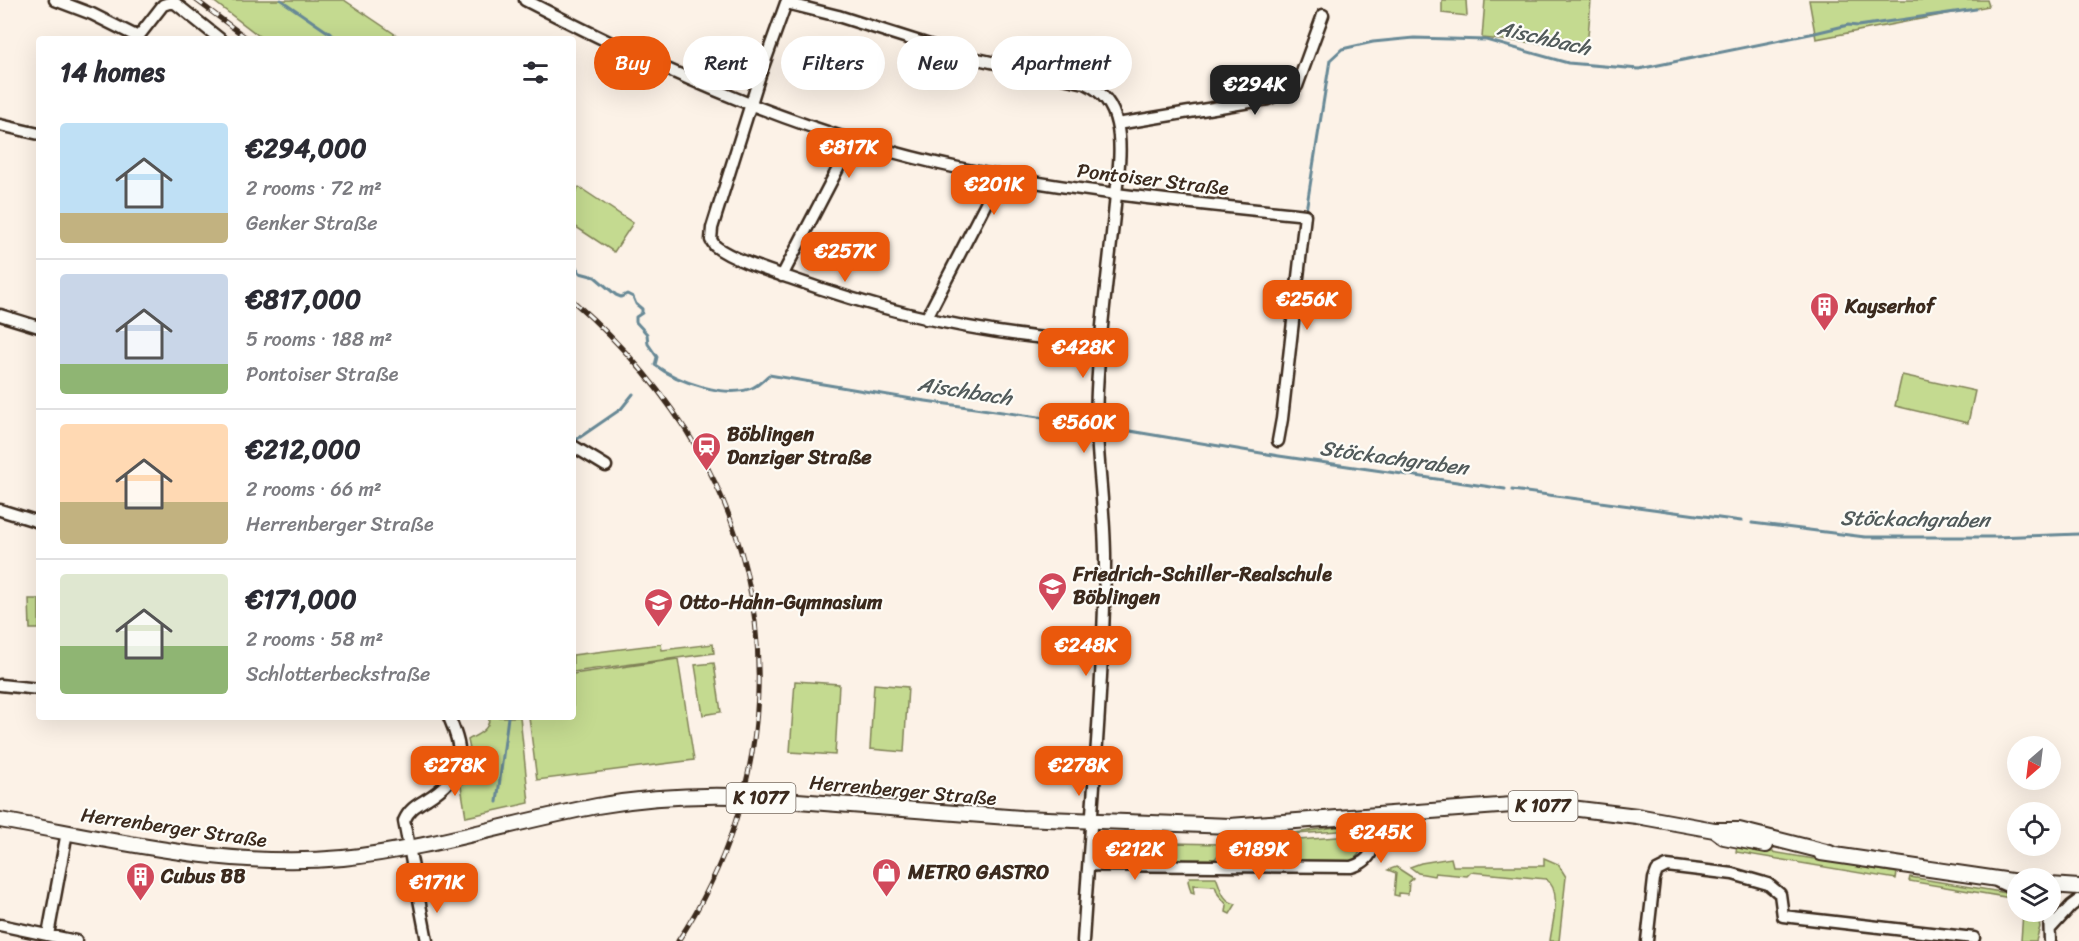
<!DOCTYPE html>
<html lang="en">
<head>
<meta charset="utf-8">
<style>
	:root { --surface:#fff; --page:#f2f2f3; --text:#2b2b33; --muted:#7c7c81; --line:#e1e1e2; --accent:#ea580c }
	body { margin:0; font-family:Sriracha,sans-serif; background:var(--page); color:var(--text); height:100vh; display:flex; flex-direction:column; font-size:22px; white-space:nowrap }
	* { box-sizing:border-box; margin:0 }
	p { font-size:20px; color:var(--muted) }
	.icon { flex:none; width:33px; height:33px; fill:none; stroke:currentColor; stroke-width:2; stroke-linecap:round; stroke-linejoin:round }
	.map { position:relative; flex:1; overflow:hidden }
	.drawer { position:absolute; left:36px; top:36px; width:540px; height:684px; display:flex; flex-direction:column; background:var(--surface); border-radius:6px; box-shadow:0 6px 24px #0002 }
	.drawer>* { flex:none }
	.guide { position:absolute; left:594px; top:36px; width:570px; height:54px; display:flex; gap:12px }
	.needle { width:39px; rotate:208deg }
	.tools { position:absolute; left:2007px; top:736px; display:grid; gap:12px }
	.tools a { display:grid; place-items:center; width:54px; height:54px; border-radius:50%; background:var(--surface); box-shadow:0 6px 24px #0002; font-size:30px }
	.price { position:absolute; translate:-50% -51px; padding:0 14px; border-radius:12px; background:var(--accent); color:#fff; font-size:20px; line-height:39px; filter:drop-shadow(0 2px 3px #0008) }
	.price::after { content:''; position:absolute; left:50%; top:36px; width:18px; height:14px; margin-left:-9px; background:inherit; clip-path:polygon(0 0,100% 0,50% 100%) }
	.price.selected { background:#222; color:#fff }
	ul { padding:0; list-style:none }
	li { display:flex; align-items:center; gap:18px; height:150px; padding:0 24px }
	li+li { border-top:2px solid var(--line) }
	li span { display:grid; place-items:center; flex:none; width:168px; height:120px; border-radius:6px; color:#555 }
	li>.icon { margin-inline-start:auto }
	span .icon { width:72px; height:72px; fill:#fffc; stroke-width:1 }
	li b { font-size:26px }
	h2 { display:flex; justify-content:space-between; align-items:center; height:72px; padding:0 24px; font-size:26px }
	.chip { padding:0 21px; border-radius:27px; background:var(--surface); box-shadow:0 6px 24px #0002; font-size:21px; line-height:54px }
	.chip.selected { background:var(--accent); color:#fff }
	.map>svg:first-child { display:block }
</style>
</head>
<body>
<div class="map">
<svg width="2079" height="941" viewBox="0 0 2079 941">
	<rect width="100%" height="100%" fill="#fcf2e7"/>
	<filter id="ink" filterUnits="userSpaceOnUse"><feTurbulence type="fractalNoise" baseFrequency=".0167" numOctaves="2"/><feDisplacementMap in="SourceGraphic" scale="12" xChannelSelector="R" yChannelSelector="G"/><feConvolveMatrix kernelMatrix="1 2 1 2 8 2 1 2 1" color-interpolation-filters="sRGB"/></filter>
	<g filter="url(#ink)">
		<!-- green -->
		<path fill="#c4da90" stroke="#808257" stroke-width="1.5" d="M212 0H344L402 39H263Z
			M1442 0H1466L1467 16 1442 13Z
			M1485 0H1591L1587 48 1482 38Z
			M1809 0H1987L1989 6 1816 39Z
			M579 187 633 223 614 252 573 225V196Z
			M1902 375 1975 391 1968 423 1895 406Z
			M29 599H39V629H30Z
			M661 644 662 650 713 644 714 653 573 672V655Z
			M678 659 694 760 537 780 529 717H573V674Z
			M714 663 721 712 703 715 695 665Z
			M795 681 839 684 835 755 790 752Z
			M874 684 908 687 904 752 870 749Z
			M489 717H520L529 803 466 817 461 786 472 759 468 740C478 734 490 730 489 717Z
			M1335 827H1348L1354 830 1281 835Z
			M1350 836 1360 838C1364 849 1359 857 1349 862H1241L1236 853 1223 852 1224 844 1248 843 1249 847H1257L1259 843Z
			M1122 842 1221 844 1220 853 1212 862H1121Z
			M1095 843H1114L1112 863 1102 861 1095 854Z
			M1737 846 1897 873 1896 879 1736 852Z
			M1451 858 1453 866H1544V858L1558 864 1566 877 1559 941H1550C1552 923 1563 891 1546 879L1471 872 1467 876 1435 873 1434 876 1418 873 1410 867 1421 863Z
			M1396 867 1413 878 1409 882 1408 894 1399 893V896L1394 895 1396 873 1388 870Z
			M1190 877H1216C1221 889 1222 901 1236 904L1230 914 1226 912 1227 905 1218 894 1215 886 1193 885 1194 893 1191 892 1188 881Z
			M1910 877 2013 894 2017 896V899L1909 881Z
			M2023 912H2037L2040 927 2036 941H2021Z"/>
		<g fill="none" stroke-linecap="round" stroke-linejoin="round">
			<!-- stream -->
			<path stroke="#678996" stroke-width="3" d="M281 0 338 39
				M1306 211 1330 60 1342 49 1373 42 1414 38 1486 40 1568 63 1639 69 1815 33 1848 25 1858 26 1976 9
				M573 261 580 273 595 277 616 295 621 297 627 294 633 297 636 304 642 309V313L636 317V322L647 334 648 344 657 357 655 365C676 381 728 400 754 387 759 385 764 379 769 375L912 399 1094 425
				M1100 426 1279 456 1505 489
				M573 442 621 409 633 394
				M1512 490 1741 521
				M1752 523 1865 537H1995L2079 534
				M497 802 508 717"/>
			<defs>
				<path id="minor" d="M55 0 92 14 138 37 137 39
					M525 0C664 72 809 137 963 169 1075 192 1191 203 1305 215L1282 419 1278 441
					M138 37 163 5 169 3H175L220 39
					M1117 124 1268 99 1297 86 1323 15
					M0 125 39 134
					M782 276 845 155 851 140
					M0 315 39 327
					M926 319 987 201 997 175
					M573 446 606 466
					M0 510 39 522
					M0 685 39 689
					M1089 865 1351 867C1380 859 1372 839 1371 816
					M1998 882 2018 891
					M2050 899 2052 885
					M2049 912 2050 941
					M0 925 76 941
					M2051 928 2071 906 2079 900
					M48 935 67 832
					M427 941 404 821C409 809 417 805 427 799 465 775 466 756 449 717
					M1083 941C1091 816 1103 691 1105 566 1106 507 1094 449 1097 390 1100 328 1109 267 1115 205 1117 180 1123 149 1117 124 1113 105 1102 91 1085 83L964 56 838 16 786 3 759 78 712 228 711 240 715 246C731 259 769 271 790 278 890 314 994 338 1101 342
					M1647 941 1654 879 1657 871 1667 866 1733 874 1768 884 1780 894 1783 916 1974 938"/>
				<path id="major" d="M0 820C113 840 227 869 343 858 429 849 512 822 597 806 642 798 687 795 733 796L1021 818 1230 826 1512 805 1554 806 1637 816 1714 830H1739L1830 853
					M1716 831 1724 837 1766 845
					M1821 853 2018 882
					M2050 885 2079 887"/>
			</defs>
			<!-- minor casing -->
			<use href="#minor" stroke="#3b2a1e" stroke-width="15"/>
			<!-- major casing -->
			<use href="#major" stroke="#3b2a1e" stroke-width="18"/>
			<!-- minor -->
			<use href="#minor" stroke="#fdfcf7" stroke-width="10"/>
			<!-- major -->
			<use href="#major" stroke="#fdfcf7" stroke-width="14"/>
			<defs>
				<path id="rail" d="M196 0 248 39
					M573 301C622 344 665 393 698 450 787 604 775 794 678 941"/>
			</defs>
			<!-- rail casing -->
			<use href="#rail" stroke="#3b2a1e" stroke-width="5"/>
			<!-- rail -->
			<use href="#rail" stroke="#fdfcf7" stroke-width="3" stroke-dasharray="9" stroke-linecap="butt"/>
		</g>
	</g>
	<!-- icons -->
	<defs>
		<symbol id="building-pin" viewBox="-11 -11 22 30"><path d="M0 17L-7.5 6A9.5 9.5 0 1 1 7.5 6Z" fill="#d1495b" stroke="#fdfcf7"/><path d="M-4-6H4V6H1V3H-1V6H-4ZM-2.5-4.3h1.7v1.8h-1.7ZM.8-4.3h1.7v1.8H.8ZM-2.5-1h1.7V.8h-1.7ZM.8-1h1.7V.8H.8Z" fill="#fff"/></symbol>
		<symbol id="station-pin" viewBox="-11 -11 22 30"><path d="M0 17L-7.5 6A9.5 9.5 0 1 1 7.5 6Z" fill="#d1495b" stroke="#fdfcf7"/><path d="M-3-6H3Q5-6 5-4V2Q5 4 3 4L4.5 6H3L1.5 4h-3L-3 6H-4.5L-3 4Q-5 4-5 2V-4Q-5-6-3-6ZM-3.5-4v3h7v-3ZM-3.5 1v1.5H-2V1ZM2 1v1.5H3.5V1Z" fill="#fff"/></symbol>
		<symbol id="school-pin" viewBox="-11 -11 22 30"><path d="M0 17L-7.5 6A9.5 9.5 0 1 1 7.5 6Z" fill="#d1495b" stroke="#fdfcf7"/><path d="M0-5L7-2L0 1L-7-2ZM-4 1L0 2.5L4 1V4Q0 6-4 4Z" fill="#fff"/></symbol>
		<symbol id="shop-pin" viewBox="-11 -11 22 30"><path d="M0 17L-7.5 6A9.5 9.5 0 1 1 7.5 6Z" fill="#d1495b" stroke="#fdfcf7"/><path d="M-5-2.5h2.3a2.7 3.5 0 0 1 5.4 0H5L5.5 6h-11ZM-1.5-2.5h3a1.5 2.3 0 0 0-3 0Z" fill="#fff"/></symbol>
	</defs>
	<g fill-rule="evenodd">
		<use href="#building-pin" x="1808" y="290" width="33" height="45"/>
		<use href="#station-pin" x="690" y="430" width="33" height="45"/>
		<use href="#school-pin" x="1036" y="570" width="33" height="45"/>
		<use href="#school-pin" x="642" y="586" width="33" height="45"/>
		<use href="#shop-pin" x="870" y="856" width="33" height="45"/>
		<use href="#building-pin" x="124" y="860" width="33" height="45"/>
	</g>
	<g text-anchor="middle" stroke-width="4.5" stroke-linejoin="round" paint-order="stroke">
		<!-- shield labels -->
		<g fill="#fdfcf7" stroke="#75695f" stroke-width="1.5">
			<rect x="726.5" y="783" width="69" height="30" rx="4.5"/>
			<rect x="1508.5" y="791" width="69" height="30" rx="4.5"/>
		</g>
		<g font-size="18" font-weight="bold" fill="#3b2a1e">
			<text x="761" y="804">K 1077</text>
			<text x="1543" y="812">K 1077</text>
		</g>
		<!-- street labels -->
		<g font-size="20" fill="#3b2a1e" stroke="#fdfcf7">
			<text transform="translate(1153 179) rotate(7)" y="7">Pontoiser Straße</text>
			<text transform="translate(903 790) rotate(5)" y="7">Herrenberger Straße</text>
			<text transform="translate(174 827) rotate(8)" y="7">Herrenberger Straße</text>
		</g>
		<!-- poi labels -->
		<g font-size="20" font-weight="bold" fill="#3b2a1e" stroke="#fdfcf7" text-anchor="start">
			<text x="1845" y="313">Kayserhof</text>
			<text x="727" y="441">Böblingen<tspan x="727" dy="23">Danziger Straße</tspan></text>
			<text x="1073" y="581">Friedrich-Schiller-Realschule<tspan x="1073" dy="23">Böblingen</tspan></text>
			<text x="680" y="609">Otto-Hahn-Gymnasium</text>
			<text x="908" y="879">METRO GASTRO</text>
			<text x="161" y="883">Cubus BB</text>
		</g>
		<!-- water labels -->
		<g font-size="21" font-style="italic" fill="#515a5a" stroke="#fdfcf7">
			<text transform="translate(1544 38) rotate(13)" y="7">Aischbach</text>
			<text transform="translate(965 391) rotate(9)" y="7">Aischbach</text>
			<text transform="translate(1394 458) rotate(8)" y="7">Stöckachgraben</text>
			<text transform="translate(1915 519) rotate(1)" y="7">Stöckachgraben</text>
		</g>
	</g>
</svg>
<div class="tools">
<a><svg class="needle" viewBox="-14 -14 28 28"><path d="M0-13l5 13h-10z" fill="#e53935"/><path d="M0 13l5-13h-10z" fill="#7c7c81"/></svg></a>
<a><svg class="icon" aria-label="locate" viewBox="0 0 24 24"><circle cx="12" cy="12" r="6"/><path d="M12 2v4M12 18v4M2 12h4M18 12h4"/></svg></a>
<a><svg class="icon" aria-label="layers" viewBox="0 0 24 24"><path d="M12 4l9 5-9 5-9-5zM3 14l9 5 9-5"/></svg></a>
</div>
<b class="price selected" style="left:1255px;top:116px">€294K</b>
<b class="price" style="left:849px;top:179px">€817K</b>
<b class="price" style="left:994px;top:216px">€201K</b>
<b class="price" style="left:845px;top:283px">€257K</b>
<b class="price" style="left:1307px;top:331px">€256K</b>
<b class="price" style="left:1083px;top:379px">€428K</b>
<b class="price" style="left:1084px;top:454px">€560K</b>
<b class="price" style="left:1086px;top:677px">€248K</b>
<b class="price" style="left:455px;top:797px">€278K</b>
<b class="price" style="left:1079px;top:797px">€278K</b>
<b class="price" style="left:1381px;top:864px">€245K</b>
<b class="price" style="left:1135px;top:881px">€212K</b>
<b class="price" style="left:1259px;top:881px">€189K</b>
<b class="price" style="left:437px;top:914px">€171K</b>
<div class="guide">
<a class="chip selected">Buy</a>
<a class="chip">Rent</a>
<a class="chip">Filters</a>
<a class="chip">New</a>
<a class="chip">Apartment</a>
</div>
<section class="drawer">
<h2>14 homes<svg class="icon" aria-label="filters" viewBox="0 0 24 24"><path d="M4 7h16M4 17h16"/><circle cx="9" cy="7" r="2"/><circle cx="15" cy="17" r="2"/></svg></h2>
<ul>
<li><span style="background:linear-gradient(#bfe0f5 75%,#c2b280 0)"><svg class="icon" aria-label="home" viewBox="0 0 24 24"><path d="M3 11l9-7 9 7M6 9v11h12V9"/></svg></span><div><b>€294,000</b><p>2 rooms · 72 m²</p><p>Genker Straße</p></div></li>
<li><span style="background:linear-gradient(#c9d6e8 75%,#8fb573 0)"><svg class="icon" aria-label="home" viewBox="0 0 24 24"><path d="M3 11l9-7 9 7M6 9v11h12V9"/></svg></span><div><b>€817,000</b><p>5 rooms · 188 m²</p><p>Pontoiser Straße</p></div></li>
<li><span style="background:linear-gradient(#ffd9b3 65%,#c2b280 0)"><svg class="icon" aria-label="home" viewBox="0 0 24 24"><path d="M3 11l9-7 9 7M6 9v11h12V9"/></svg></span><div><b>€212,000</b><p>2 rooms · 66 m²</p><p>Herrenberger Straße</p></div></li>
<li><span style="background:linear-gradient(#dfe7d0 60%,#8fb573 0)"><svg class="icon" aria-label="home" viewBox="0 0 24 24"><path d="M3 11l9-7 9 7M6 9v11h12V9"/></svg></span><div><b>€171,000</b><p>2 rooms · 58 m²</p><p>Schlotterbeckstraße</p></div></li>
</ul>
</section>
</div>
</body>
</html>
